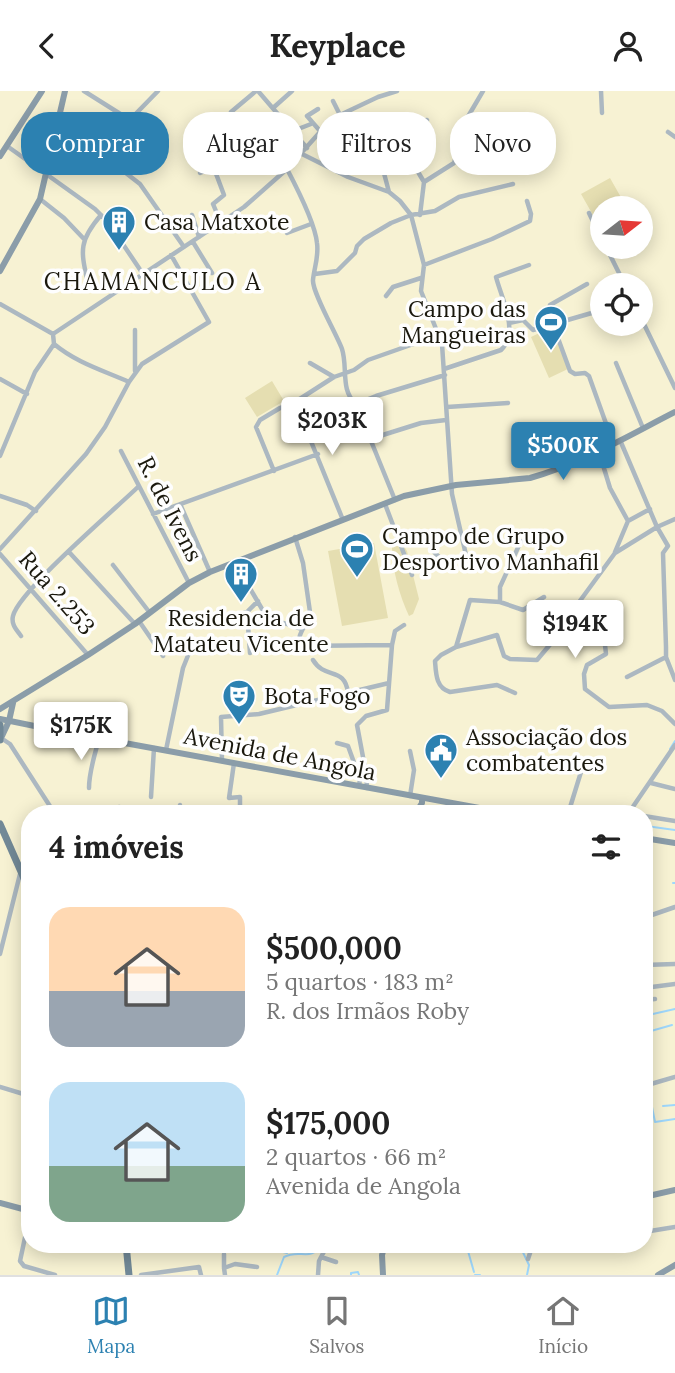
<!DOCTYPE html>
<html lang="pt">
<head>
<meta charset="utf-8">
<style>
	:root { --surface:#fff; --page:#f2f2f2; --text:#222; --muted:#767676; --line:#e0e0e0; --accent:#2c81b1 }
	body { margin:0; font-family:Lora,serif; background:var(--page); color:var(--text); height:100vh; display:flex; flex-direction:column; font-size:26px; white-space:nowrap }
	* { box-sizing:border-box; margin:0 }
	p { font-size:23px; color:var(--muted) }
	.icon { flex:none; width:38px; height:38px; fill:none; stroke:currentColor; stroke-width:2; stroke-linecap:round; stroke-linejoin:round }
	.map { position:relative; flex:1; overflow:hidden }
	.panel { position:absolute; left:21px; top:714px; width:632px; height:448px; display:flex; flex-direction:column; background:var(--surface); border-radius:28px; box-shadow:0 4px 18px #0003 }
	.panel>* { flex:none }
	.guide { position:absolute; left:21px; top:21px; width:634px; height:63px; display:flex; gap:14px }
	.needle { width:46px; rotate:73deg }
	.controls { position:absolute; left:590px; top:105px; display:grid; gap:14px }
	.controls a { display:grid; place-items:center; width:63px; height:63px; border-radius:50%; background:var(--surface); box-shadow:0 4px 18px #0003; font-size:35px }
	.price { position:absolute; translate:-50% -60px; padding:0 16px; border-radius:7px; background:#fff; color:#222; font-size:23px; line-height:46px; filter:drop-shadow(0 2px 4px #0008) }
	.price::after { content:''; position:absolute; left:50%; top:42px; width:21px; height:16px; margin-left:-10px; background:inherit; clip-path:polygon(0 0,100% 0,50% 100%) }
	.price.on { background:var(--accent); color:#fff }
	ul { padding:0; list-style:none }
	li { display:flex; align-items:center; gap:21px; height:175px; padding:0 28px }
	li span { display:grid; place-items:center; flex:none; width:196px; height:140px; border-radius:21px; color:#555 }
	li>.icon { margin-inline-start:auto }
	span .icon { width:84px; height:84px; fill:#fffc; stroke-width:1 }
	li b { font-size:30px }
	h2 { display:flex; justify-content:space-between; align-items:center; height:84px; padding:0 28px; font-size:30px }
	.pill { padding:0 24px; border-radius:28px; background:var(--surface); box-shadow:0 4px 18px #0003; font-size:24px; line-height:63px }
	.pill.on { background:var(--accent); color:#fff }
	header { display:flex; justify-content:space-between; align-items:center; height:91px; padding:0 28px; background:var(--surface); font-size:32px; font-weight:700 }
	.dock { display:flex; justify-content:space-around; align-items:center; height:98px; border-top:2px solid var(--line); background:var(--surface); font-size:19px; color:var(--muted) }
	.dock a { display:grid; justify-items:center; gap:4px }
	.dock .on { color:var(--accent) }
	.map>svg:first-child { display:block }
</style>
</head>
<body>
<header><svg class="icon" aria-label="back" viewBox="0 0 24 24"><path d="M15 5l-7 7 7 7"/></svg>Keyplace<svg class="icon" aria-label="person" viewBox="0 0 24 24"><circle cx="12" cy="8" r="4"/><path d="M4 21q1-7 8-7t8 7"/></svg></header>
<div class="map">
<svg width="675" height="1184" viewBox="0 0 675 1184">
	<rect width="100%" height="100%" fill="#f7f2d3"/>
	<!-- green -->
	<path fill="#e5deb1" d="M610 87 627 117H602V140L581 103Z
		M552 236 570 277 549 287 531 246Z
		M272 290 284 310 257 326 245 307Z
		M400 449 407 460 419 508 413 523 409 525C399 503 391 475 392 451Z
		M374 452 388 527 342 535 328 460Z"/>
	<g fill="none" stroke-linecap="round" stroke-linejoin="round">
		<!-- stream -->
		<path stroke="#9ed7fc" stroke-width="2" d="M670 658 675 650
			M646 735 675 739
			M673 792H675
			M644 925 675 918
			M644 942 672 934
			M644 966V968
			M663 1015 675 1014
			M652 1016 655 1031 675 1028
			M644 1123 649 1120 646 1108
			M276 1153 279 1160 287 1162
			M466 1153 474 1181
			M519 1153 529 1174 527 1184
			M277 1184 284 1166C301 1157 309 1172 323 1153
			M351 1184V1182L358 1181 359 1184
			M475 1184H480"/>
		<!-- street -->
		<path stroke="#acb8c1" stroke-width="4.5" d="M84 0 130 29
			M258 0 307 57
			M601 0 602 22
			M333 10 340 24
			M273 17 292 0
			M318 18 307 25 320 40
			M231 21 256 0
			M59 30 140 93 184 156
			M360 35 381 71 389 101
			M237 36 264 42 282 64 293 71
			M119 40 158 0
			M293 40 311 33
			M668 41 675 46
			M7 55 95 118 108 131 143 183
			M228 58 255 41
			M302 63 348 86 389 101 400 110 411 124 424 174 421 200 442 253 452 403 466 464C447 471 440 472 429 454
			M287 78C297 97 315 132 317 152 319 166 314 177 313 189 312 201 337 244 342 258 348 276 340 300 356 313L395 409
			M200 82 212 77 215 80 224 104 213 113 221 132
			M424 91 454 72 466 29 483 0
			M424 91 411 69 399 41 401 38 427 29
			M40 108 64 127 84 148
			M589 122 602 149
			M192 124 199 146
			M420 124 424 91
			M287 142 311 133
			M193 151 212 182
			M606 156 625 194
			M424 174 492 148 530 130 531 123 527 110
			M315 183 337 180 355 162 357 155 364 148 391 132 411 124 435 120 459 106 513 93
			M587 193 550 214 548 220 570 280 575 283 585 282 589 285 613 352
			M89 198C82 162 76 153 101 124
			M386 205 393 196 421 187
			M0 213 53 243
			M640 225 675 297
			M509 232 523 229 533 239 602 219
			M53 243 244 116 287 78 320 41 340 24 378 6 397 0
			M440 247 459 241
			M54 253C77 272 102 279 129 291
			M310 272 334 286
			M616 272 643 337
			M444 278 501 259C520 241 501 206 496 186L529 174
			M135 280V239
			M0 288 27 303
			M295 311 343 429
			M356 313 376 305 445 284
			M447 316 508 312
			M558 345 570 373
			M370 348 421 332 446 329
			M620 349 657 436 668 455 663 462 666 556V566L675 589
			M121 360 189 492
			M599 361 610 397 628 430
			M0 365 35 281 54 253 53 243
			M274 380 256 336 260 329 280 317 295 311 334 286 354 279 368 269 439 244
			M0 405 27 414 36 420
			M180 413 210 481
			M385 413 412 484
			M153 423 318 363
			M628 430 650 418
			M295 446 303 472 310 521C308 534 297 541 299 555L392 554 387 619 366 625 357 634 366 682 367 697
			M0 458 86 363 105 336 129 291 142 273 209 231 171 164
			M69 461 135 533
			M615 461 628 430
			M0 463 88 564
			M234 470 269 530 281 531 301 538
			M113 474 150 522
			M500 511V496L521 450
			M574 520 604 545 606 563 587 574 584 583 585 598 609 616 647 614 662 620 675 633
			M247 521 250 562
			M238 524 247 521 258 510
			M139 530 163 565
			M21 545C16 538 11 533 13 525 19 500 114 419 138 396
			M392 554 395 540 404 534
			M456 556 497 544 504 565 510 568 537 569 558 544 563 533 615 462 657 436 675 428
			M313 569C325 589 345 575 348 602
			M627 586 666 566
			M515 602 497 594 450 601C436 597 436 583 435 570L441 564 456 556 470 509 500 511 523 519 544 506
			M1 647 10 653 55 723
			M337 652 348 655 360 688 359 695
			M166 659 183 577 193 552
			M222 670 221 626 259 623 389 592
			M234 672 229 707 240 706V719
			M651 692 675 698
			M89 697C89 680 95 664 99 647
			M410 705 414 679 410 660
			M151 706 154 657
			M180 714 181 723
			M119 716 127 718V723
			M568 723 585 668
			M628 723 675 654
			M644 725 675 730
			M644 817 646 826 675 816
			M0 863 20 783
			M644 874 675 873
			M644 897 675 893
			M644 909 655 908
			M644 995 675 986
			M0 996 30 1005
			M30 1123 20 1170 24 1175 55 1184
			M644 1141 675 1136
			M224 1163V1176
			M321 1166 336 1171
			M528 1168 533 1153
			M141 1184 199 1176 201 1184
			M225 1184 224 1177 235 1173 257 1176
			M318 1184 319 1170 328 1153"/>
		<!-- secondary -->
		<path stroke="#8b9da9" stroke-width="6" d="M0 65 42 0
			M0 180 40 108 65 0
			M0 618 88 564 135 533 189 492 210 481 404 405 456 394 530 387C581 373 628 345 675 321
			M0 628 59 640 512 723
			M2 645 9 630 13 612
			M415 723 422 712V707
			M644 747 675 752
			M644 1106 675 1099
			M0 1112 30 1120
			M383 1184 382 1164 385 1153
			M658 1184 675 1174"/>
		<!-- primary -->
		<path stroke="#728997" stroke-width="7" d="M0 634V649
			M0 733 30 801
			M126 1153 129 1184"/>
	</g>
	<!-- icons -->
	<defs>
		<symbol id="building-pin" viewBox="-11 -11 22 30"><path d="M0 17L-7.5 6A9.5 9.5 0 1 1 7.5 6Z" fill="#2c81b1" stroke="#fefefe"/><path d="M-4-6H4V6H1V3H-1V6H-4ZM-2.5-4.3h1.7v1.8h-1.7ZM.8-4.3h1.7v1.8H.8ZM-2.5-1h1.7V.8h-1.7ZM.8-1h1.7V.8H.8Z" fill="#fff"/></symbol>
		<symbol id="stadium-pin" viewBox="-11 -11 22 30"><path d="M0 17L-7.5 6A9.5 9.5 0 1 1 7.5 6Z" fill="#2c81b1" stroke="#fefefe"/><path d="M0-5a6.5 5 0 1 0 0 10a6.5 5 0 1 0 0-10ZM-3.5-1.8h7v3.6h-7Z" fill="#fff"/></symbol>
		<symbol id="theatre-pin" viewBox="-11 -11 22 30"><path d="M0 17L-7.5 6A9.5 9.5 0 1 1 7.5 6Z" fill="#2c81b1" stroke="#fefefe"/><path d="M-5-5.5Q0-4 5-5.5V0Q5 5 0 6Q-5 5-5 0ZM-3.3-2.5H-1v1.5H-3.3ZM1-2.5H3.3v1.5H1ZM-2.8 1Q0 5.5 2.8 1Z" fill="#fff"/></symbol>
		<symbol id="civic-pin" viewBox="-11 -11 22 30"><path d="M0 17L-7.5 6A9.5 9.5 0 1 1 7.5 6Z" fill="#2c81b1" stroke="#fefefe"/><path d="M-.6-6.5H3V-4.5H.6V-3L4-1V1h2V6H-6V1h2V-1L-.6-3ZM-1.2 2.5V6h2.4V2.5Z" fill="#fff"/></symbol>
	</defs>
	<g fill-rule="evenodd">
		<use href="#building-pin" x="100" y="112" width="38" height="52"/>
		<use href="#stadium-pin" x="532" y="212" width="38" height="52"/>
		<use href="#stadium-pin" x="338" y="439" width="38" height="52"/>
		<use href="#building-pin" x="222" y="464" width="38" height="52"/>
		<use href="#theatre-pin" x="220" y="586" width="38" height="52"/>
		<use href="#civic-pin" x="422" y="640" width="38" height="52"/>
	</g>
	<g text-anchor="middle" stroke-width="7" stroke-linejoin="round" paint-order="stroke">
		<!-- poi labels -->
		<g font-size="23" fill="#1a180d" stroke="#fefefe" text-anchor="start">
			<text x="144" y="139">Casa Matxote</text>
			<text x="526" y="226" text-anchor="end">Campo das<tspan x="526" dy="26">Mangueiras</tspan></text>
			<text x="382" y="453">Campo de Grupo<tspan x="382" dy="26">Desportivo Manhafil</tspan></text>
			<text x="241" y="535" text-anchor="middle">Residencia de<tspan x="241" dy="26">Matateu Vicente</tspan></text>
			<text x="264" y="613">Bota Fogo</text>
			<text x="466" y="654">Associação dos<tspan x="466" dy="26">combatentes</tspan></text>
		</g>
		<!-- street labels -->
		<g font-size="23" fill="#1a180d" stroke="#fefefe">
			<text transform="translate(170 418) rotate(63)" y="8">R. de Ivens</text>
			<text transform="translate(57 502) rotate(49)" y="8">Rua 2.253</text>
			<text transform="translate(280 663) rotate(11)" y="8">Avenida de Angola</text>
		</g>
		<!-- neighbourhood labels -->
		<g font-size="24" letter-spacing="2" fill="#1a180d" stroke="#fefefe">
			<text x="153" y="199">CHAMANCULO A</text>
		</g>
	</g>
</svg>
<div class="controls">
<a><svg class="needle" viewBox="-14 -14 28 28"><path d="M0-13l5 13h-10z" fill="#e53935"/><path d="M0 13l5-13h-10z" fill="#767676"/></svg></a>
<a><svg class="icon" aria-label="locate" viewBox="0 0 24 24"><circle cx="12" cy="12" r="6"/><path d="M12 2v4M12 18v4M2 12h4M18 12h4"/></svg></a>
</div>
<b class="price" style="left:332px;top:366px">$203K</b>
<b class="price on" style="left:563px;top:391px">$500K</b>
<b class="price" style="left:575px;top:569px">$194K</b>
<b class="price" style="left:81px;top:671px">$175K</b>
<div class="guide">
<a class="pill on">Comprar</a>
<a class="pill">Alugar</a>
<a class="pill">Filtros</a>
<a class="pill">Novo</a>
</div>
<section class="panel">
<h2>4 imóveis<svg class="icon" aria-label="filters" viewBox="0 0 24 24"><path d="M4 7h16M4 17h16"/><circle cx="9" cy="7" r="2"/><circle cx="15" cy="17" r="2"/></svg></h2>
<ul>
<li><span style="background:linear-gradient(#ffd9b3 60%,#9aa5b1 0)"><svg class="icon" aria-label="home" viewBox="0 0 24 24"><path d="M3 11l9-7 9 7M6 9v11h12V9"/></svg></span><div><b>$500,000</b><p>5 quartos · 183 m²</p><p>R. dos Irmãos Roby</p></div></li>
<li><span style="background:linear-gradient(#bfe0f5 60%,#7fa58c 0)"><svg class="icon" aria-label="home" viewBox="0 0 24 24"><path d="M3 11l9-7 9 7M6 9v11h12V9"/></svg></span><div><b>$175,000</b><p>2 quartos · 66 m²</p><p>Avenida de Angola</p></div></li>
</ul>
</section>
</div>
<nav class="dock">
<a class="on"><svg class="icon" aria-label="map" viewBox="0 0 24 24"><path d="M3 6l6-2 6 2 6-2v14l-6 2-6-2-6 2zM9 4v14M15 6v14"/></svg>Mapa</a>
<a><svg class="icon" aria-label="saved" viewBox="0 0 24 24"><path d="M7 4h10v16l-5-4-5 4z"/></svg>Salvos</a>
<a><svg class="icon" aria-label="home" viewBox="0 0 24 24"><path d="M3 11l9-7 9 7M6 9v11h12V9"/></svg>Início</a>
</nav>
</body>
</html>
